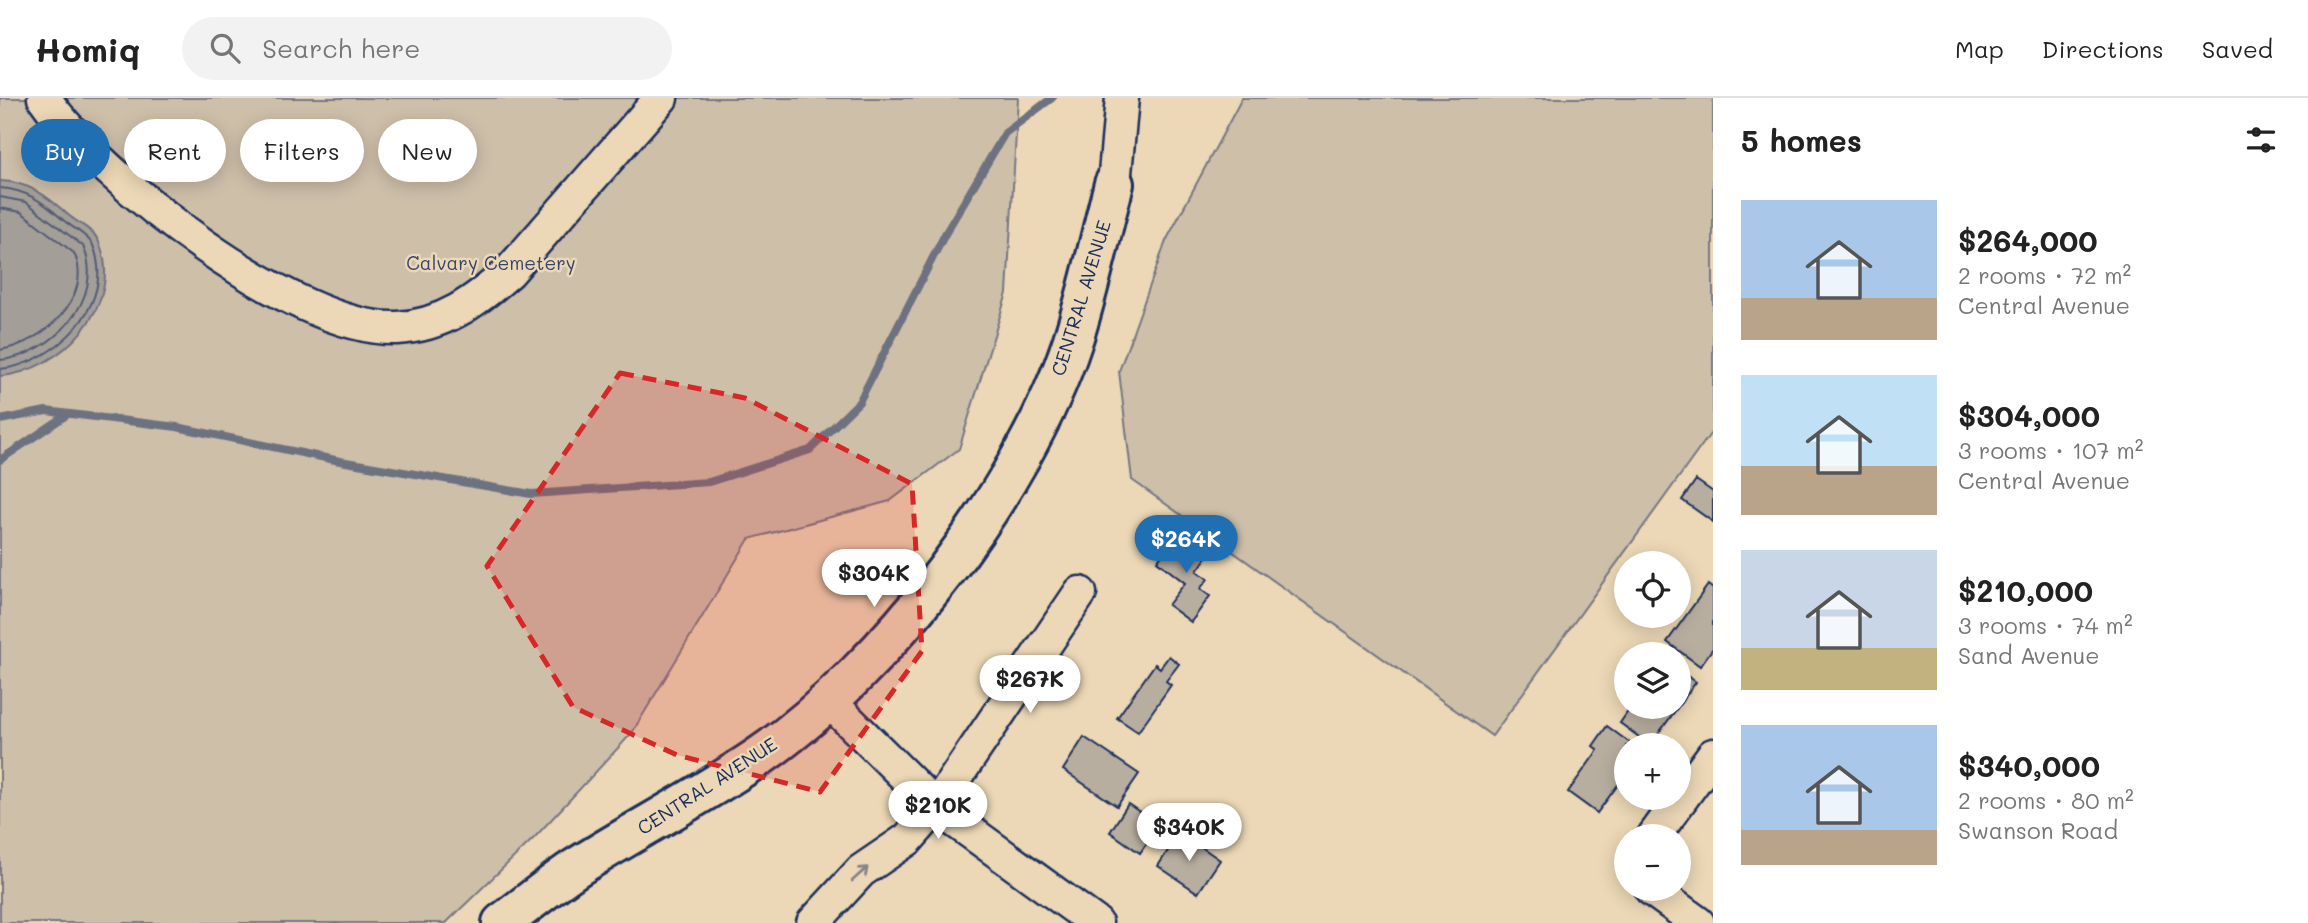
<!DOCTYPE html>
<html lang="en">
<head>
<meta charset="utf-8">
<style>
	:root { --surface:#fff; --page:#f2f2f2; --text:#222; --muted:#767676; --line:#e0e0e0; --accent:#1f6fb2 }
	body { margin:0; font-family:Mali,sans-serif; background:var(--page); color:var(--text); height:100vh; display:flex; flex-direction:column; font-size:26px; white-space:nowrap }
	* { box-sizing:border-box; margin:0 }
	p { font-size:23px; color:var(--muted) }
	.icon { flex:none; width:38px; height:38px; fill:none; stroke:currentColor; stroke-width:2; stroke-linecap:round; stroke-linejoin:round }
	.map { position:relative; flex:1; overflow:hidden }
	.sheet { display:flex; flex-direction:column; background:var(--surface); width:595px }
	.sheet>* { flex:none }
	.top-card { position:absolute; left:21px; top:21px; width:665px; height:63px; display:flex; gap:14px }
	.tools { position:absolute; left:1614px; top:453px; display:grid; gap:14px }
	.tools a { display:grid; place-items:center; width:77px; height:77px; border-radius:50%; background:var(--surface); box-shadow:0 4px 18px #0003; font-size:35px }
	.price { position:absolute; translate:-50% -60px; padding:0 16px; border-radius:24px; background:#fff; color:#222; font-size:23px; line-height:46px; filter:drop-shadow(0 2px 4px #0008) }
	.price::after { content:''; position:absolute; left:50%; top:42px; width:21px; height:16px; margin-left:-10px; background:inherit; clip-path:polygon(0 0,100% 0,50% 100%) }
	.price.on { background:var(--accent); color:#fff }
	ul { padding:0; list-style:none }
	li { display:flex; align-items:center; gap:21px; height:175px; padding:0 28px }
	li span { display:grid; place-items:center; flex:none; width:196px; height:140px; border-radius:0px; color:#555 }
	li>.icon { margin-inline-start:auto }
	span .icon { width:84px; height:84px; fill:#fffc; stroke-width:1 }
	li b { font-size:30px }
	h2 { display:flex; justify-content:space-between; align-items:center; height:84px; padding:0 28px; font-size:30px }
	.pill { padding:0 24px; border-radius:32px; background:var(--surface); box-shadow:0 4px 18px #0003; font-size:24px; line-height:63px }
	.pill.on { background:var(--accent); color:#fff }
	header { display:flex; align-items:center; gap:42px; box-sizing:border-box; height:98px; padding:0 35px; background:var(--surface); border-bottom:2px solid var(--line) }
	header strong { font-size:33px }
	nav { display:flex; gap:38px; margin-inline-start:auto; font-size:24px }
	.search { width:490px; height:63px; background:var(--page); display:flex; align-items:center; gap:18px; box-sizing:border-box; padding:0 24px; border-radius:38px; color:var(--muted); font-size:26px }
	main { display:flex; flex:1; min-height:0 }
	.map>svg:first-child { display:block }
</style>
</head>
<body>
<header>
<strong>Homiq</strong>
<div class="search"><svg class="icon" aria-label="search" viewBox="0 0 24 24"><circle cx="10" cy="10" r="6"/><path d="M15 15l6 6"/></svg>Search here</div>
<nav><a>Map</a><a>Directions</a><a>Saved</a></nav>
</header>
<main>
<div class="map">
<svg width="1713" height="825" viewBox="0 0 1713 825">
	<rect width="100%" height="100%" fill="#ecd8b6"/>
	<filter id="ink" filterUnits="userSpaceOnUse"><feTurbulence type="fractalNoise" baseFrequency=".0143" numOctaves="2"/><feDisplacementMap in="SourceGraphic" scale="14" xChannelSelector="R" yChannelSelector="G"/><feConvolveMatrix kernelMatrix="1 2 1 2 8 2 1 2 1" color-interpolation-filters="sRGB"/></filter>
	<g filter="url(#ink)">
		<!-- green -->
		<path fill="#cebfa9" stroke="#747784" stroke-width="2" d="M0 0H1018L1007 195 959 351 890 403 749 441 632 635 535 739 446 825H0Z
			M1242 0H1713V332L1492 638 1132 382 1119 273 1166 143Z"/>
		<!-- water -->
		<path fill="#a49e98" stroke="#6d7281" stroke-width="2" d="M0 83C28 84 46 97 66 115 75 124 93 131 98 142 127 205 61 274 0 278Z"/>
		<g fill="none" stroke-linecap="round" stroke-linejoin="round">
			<!-- shore -->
			<path stroke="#525b75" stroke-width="2" d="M0 90C26 92 42 103 61 120 69 128 83 134 90 143 96 149 97 161 98 168 103 219 48 267 0 271
				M0 99 26 104 83 148C107 201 51 258 0 262
				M0 110 21 114 74 155C95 200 41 246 0 252"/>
			<!-- stream -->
			<path stroke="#6d7281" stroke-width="8" d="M0 322 46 313 177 329 340 363 531 396 709 384 810 352 859 304 945 136 1005 35 1052 0
				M0 362 68 316"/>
		</g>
		<!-- building -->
		<path fill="#b8aea0" stroke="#1b2f5e" stroke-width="2" d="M1696 382 1713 394V424L1682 402Z
			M1179 433 1209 456 1197 473 1208 481 1200 491 1210 498 1191 524 1168 507 1185 485 1157 463Z
			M1708 487 1713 491V550L1700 568 1667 544Z
			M1169 558 1179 566 1166 583 1171 587 1138 634 1117 620 1155 566 1160 570Z
			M1678 571 1696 584 1678 609Z
			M1631 609H1678L1650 647 1620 625Z
			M1607 628 1634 648H1626V676L1597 715 1568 694 1598 652 1593 648Z
			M1084 639 1139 676 1117 708 1063 672Z
			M1128 706 1159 727 1140 755 1110 734Z
			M1180 734 1220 762 1198 795 1158 768Z"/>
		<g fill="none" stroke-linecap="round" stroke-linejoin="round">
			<defs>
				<path id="minor" d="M44 0C100 81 295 234 397 230 443 228 476 203 509 174L661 0
					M1114 86 1122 0
					M829 603 936 709 1096 825
					M1654 738 1713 657
					M1651 791 1698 825
					M813 825 861 773 908 741 936 709 1080 495"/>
				<path id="major" d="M502 825C526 807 549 788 574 771 635 732 700 699 760 658 886 571 1024 391 1072 245 1089 193 1100 139 1114 86"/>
			</defs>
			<!-- minor casing -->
			<use href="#minor" stroke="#1b2f5e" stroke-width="37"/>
			<!-- major casing -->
			<use href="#major" stroke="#1b2f5e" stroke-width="44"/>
			<!-- minor -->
			<use href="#minor" stroke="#ecd8b6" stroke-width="32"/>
			<!-- major -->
			<use href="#major" stroke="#ecd8b6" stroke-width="38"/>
		</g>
		<!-- one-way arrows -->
		<defs><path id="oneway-shaft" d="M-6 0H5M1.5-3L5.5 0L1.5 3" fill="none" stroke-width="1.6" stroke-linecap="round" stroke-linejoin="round" transform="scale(1.75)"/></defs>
		<use stroke="#84848a" href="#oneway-shaft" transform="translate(860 776) rotate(-42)"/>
	</g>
	<!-- marked area -->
	<path fill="#d62828" fill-opacity="0.2" stroke="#d62828" stroke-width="5" stroke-dasharray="14 9" stroke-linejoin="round" d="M620 275 745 300 912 386 922 553 820 694 677 657 573 609 487 468Z"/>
	<g text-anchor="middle" stroke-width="5" stroke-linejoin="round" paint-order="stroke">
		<!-- park labels -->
		<g font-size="19" fill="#364569" stroke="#ecd8b6">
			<text x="491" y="172">Calvary Cemetery</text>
		</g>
		<!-- street labels -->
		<g font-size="19" fill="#1b2f5e" stroke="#ecd8b6">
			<text transform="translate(1081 200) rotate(-73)" y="7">CENTRAL AVENUE</text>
			<text transform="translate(707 688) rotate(-33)" y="7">CENTRAL AVENUE</text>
		</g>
	</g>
</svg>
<div class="tools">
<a><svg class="icon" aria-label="locate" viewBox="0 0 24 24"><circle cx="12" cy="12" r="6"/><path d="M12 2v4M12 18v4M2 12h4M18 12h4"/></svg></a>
<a><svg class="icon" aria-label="layers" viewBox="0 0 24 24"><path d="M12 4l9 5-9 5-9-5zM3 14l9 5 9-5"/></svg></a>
<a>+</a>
<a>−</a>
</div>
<b class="price on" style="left:1186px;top:477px">$264K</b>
<b class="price" style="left:874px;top:511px">$304K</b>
<b class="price" style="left:1030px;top:617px">$267K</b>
<b class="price" style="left:938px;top:743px">$210K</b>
<b class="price" style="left:1189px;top:765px">$340K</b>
<div class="top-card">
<a class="pill on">Buy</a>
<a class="pill">Rent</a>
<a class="pill">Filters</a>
<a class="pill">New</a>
</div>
</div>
<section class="sheet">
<h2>5 homes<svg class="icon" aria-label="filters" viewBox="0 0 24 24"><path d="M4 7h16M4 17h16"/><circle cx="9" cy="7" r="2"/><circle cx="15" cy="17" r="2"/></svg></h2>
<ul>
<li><span style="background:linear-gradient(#a9c7e8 70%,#b9a48a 0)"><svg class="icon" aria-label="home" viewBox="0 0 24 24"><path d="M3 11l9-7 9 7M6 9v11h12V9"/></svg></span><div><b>$264,000</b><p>2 rooms · 72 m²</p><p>Central Avenue</p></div></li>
<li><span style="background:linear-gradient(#bfe0f5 65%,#b9a48a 0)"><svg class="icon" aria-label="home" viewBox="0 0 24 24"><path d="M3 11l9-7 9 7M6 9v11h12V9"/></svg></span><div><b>$304,000</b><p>3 rooms · 107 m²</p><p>Central Avenue</p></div></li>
<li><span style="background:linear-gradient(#c9d6e8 70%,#c2b280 0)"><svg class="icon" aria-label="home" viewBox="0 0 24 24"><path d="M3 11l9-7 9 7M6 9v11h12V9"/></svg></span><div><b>$210,000</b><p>3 rooms · 74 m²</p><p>Sand Avenue</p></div></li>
<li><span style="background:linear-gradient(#a9c7e8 75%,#b9a48a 0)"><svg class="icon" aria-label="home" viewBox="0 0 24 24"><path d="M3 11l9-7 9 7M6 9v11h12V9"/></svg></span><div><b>$340,000</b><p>2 rooms · 80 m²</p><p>Swanson Road</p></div></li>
</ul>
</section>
</main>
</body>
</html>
